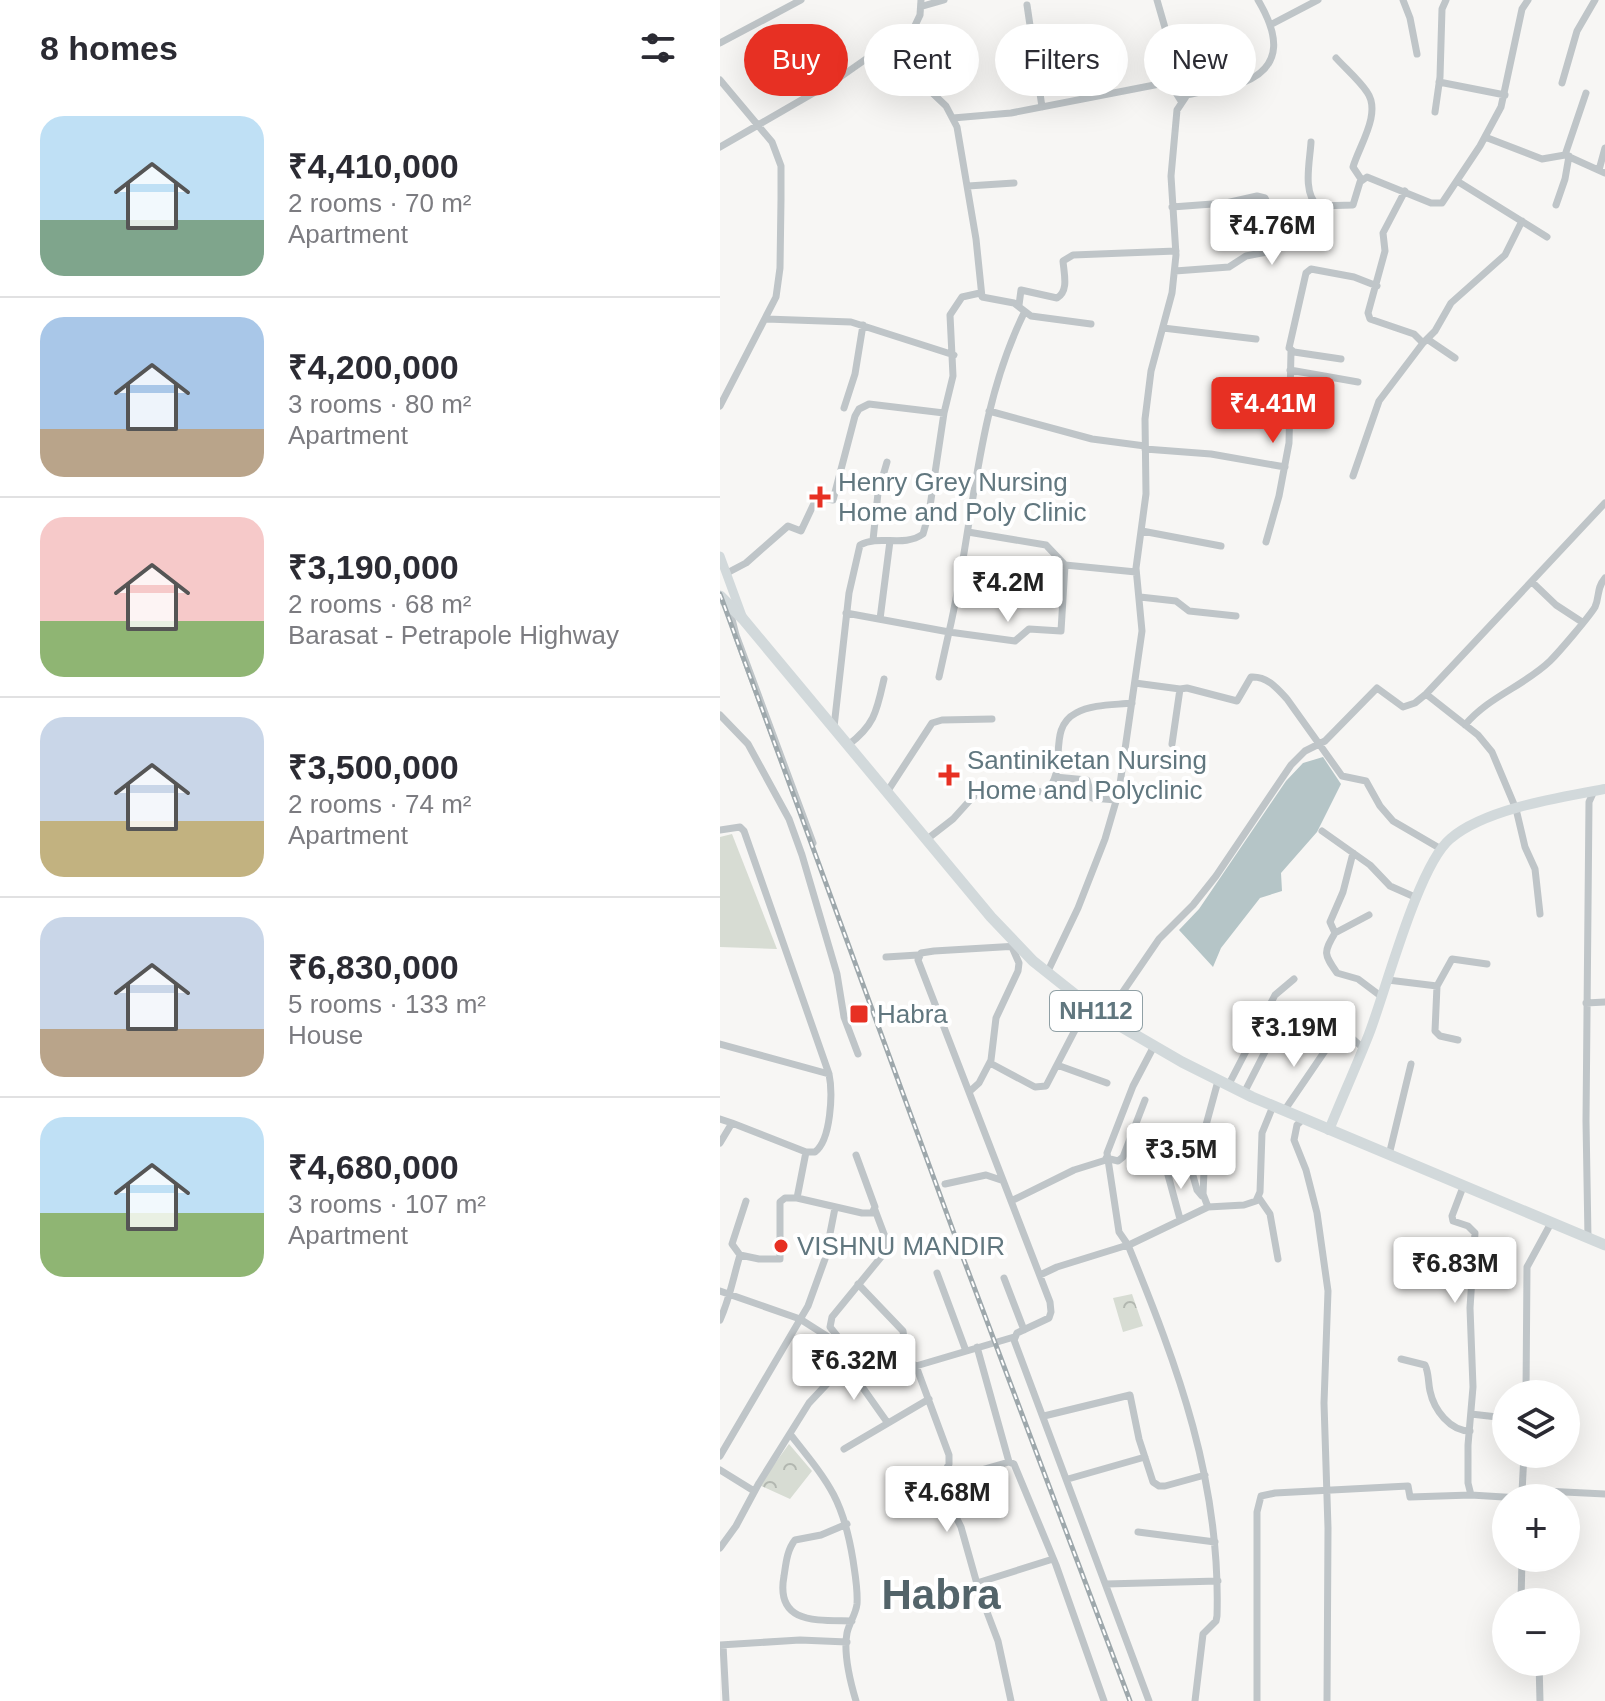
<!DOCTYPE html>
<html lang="en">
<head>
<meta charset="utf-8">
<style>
	:root { --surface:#fff; --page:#f2f2f3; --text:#2b2b33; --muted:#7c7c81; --line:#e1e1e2; --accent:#e73023 }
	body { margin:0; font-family:Helvetica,sans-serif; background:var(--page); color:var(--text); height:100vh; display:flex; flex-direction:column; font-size:30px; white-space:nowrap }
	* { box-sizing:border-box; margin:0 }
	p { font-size:26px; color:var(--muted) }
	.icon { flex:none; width:44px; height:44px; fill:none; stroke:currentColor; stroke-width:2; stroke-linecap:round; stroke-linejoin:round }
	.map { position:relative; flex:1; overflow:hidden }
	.drawer { display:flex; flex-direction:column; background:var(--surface); width:720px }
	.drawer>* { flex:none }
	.guide { position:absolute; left:24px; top:24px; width:740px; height:72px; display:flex; gap:16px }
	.controls { position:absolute; left:772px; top:1380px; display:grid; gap:16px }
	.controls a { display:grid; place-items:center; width:88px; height:88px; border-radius:50%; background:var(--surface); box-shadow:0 8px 32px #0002; font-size:40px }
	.price { position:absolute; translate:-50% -68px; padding:0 18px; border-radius:8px; background:#fff; color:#222; font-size:26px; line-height:52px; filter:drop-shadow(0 2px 4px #0008) }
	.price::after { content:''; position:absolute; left:50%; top:48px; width:24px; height:18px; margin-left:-12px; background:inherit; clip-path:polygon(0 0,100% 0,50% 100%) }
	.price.on { background:var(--accent); color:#fff }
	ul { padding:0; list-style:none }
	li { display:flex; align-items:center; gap:24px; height:200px; padding:0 40px }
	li+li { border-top:2px solid var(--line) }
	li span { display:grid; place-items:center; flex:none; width:224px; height:160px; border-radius:24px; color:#555 }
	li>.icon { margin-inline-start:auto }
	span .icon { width:96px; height:96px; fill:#fffc; stroke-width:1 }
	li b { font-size:34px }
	h2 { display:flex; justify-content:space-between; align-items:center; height:96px; padding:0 40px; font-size:34px }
	.chip { padding:0 28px; border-radius:36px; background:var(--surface); box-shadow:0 8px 32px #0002; font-size:28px; line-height:72px }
	.chip.on { background:var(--accent); color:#fff }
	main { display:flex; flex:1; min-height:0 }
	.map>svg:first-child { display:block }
</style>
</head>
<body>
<main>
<section class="drawer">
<h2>8 homes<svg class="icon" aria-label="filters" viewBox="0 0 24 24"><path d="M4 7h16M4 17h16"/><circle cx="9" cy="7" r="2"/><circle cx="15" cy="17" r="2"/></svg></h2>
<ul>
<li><span style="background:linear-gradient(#bfe0f5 65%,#7fa58c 0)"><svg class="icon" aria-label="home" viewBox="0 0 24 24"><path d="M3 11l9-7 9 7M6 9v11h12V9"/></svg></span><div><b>₹4,410,000</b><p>2 rooms · 70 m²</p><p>Apartment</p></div></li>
<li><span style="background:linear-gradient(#a9c7e8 70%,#b9a48a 0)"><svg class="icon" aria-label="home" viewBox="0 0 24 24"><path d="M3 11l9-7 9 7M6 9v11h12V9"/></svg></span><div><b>₹4,200,000</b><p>3 rooms · 80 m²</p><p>Apartment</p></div></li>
<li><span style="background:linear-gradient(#f6c9c9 65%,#8fb573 0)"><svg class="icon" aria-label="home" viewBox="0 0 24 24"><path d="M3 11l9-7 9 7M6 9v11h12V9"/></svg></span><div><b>₹3,190,000</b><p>2 rooms · 68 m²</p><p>Barasat - Petrapole Highway</p></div></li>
<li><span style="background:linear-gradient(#c9d6e8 65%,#c2b280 0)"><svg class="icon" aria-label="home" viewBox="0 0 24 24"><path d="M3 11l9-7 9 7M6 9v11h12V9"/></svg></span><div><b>₹3,500,000</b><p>2 rooms · 74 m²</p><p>Apartment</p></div></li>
<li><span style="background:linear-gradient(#c9d6e8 70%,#b9a48a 0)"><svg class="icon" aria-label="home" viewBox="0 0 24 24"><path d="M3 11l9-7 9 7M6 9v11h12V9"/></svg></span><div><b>₹6,830,000</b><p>5 rooms · 133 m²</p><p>House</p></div></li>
<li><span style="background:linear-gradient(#bfe0f5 60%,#8fb573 0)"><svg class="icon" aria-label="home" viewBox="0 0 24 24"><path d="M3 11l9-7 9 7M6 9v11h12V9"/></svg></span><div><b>₹4,680,000</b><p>3 rooms · 107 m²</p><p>Apartment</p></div></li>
</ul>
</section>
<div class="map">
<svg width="885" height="1701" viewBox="0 0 885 1701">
	<defs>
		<pattern id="park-crowns" width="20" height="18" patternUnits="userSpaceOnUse" patternTransform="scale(2)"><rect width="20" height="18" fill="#d7dcd3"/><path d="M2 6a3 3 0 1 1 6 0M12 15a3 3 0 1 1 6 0" fill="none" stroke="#b2b7b0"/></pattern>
	</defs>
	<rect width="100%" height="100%" fill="#f7f6f4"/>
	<!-- park -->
	<path fill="url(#park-crowns)" d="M412 1294 423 1326 403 1332 393 1298Z
		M69 1444 92 1471 70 1499 39 1485Z"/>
	<!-- garden -->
	<path fill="#d7dcd3" d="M12 834 57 949 0 947V837Z"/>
	<!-- water -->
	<path fill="#b5c5c7" d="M603 757 621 784 597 832 561 873 562 891 540 898 501 948 493 967 459 930 479 909 566 781 583 763Z"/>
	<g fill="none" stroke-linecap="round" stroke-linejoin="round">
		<!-- minor -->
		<path stroke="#bfc5c8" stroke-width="7" d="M437 0 452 52 456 93 461 101
			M683 0 690 18 697 54
			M307 5 322 107
			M203 6 224 0
			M552 24 598 0
			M191 34 196 66 201 78 206 87 226 106 237 127 256 239 262 297 294 303 311 316 371 324
			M0 43 81 0
			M616 58C626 69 639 80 647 92 662 113 639 146 633 167L641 179
			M0 80 52 142 61 166V199L60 268 56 297 0 406
			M719 82 785 95
			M842 83 857 31 875 0
			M715 112 720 77 722 9 726 0
			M233 118 291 113 455 81
			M765 137 822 159 845 155 885 173
			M591 142C590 161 582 193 598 206L633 205 640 182 647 177 711 203H722L760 146 781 107 802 9 808 0
			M0 147 116 80 146 59 180 45 191 34 200 15 201 0
			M845 155 866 93
			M879 170 885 148
			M737 181 827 237
			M248 186 294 183
			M836 205 845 179 849 156
			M452 207 506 203 537 196 545 198 551 210
			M455 271 509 267 526 256 547 252 558 233 593 226 595 204
			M299 305 301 290 337 298C349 291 344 274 343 261L353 255 456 251
			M46 319 131 322 234 355
			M443 328 536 339
			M707 339 735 358
			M703 343 715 331 731 303 785 255 802 221
			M621 359 574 352 569 348 586 273 591 269 634 277 657 286
			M570 370 638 382
			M124 408 135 374 143 325
			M269 411 372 439 425 446
			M425 449 491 454 565 467
			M633 476 659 401 703 343 694 334 650 319 648 313 665 251 663 233 685 191
			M422 531 501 546
			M248 532 326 545 345 565 416 572
			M153 540 158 493 167 462
			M546 542 559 496 569 443 571 351
			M7 573 26 563 68 526 81 531 97 497 113 500 135 416 139 409 149 404 224 413
			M812 582 836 605 862 622
			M420 597 456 601 469 611 516 616
			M9 607 16 635 93 843
			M126 613 229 632C254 525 255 413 304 313
			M160 619 170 541
			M219 677 229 632 295 641 309 629 341 631 345 565 312 563V596L241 581
			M415 683 460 689
			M706 694 758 735 772 752 796 809 805 847 815 869 820 914
			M0 715 28 744 69 819 82 855 117 974 124 1017 138 1054
			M745 725C768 697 804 686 830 661 839 652 869 617 875 607 880 596 876 589 885 578
			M114 727 129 593 140 545C160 534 183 548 203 534L209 513 224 413 233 376 230 315 242 297 260 293
			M452 744 460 689 467 688 517 701 531 677C547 676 557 688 567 699L622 776 646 781 660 806 673 821 721 849
			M128 745C155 725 157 710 164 679
			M335 777 367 780 372 798 396 800
			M167 792 212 723 222 720 272 719
			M0 830 20 827 24 831 109 1074C113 1093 111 1140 95 1152H86L77 1198H65L60 1202V1259H39L20 1255C13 1278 10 1298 0 1320
			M602 831 650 865 670 886 697 898
			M206 840 233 819 252 798 260 792 284 790 325 792C350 772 325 729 356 713 372 704 395 705 412 703
			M633 853 623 892 610 922 615 933C603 953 604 954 617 973L638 979 662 997
			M615 933 649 915
			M298 946 214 951 201 953 198 960 330 1302 331 1312 329 1318 297 1333 294 1340 429 1701
			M166 957 198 955
			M327 973 358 908 385 839 399 791 422 631 416 568 426 494 425 419 431 371 452 293 456 255 451 176 457 110 467 95C485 90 505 90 522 83 566 66 557 32 538 0
			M668 980 717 986 732 959 767 964
			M717 986 715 1031 720 1036 738 1040
			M866 1003 885 1002
			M385 1018 439 939 473 905 496 876 571 765 585 751 605 741 657 688 683 707 695 703 706 694 885 503
			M0 1044 109 1074
			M434 1046 413 1086 387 1153 399 1232 408 1245C458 1367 501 1482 497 1616L496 1621 483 1634 475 1701
			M270 1063 315 1087 326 1086 368 1005
			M337 1065 387 1083
			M508 1086 555 995 574 979
			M249 1092 259 1083 271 1060 276 1018 298 971 299 963 292 947
			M524 1093 552 1038 591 1009 600 1007 608 1011 624 1031 643 1048
			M564 1111 609 1045
			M0 1119 12 1123
			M583 1119 577 1125 574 1140 586 1170 597 1213 608 1291 604 1403 608 1528 607 1701
			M0 1143 12 1123 86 1152
			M669 1155 691 1064
			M386 1158 398 1161 403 1157 425 1100
			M445 1164 460 1219
			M470 1165 477 1190 482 1196
			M225 1184 266 1175 281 1180
			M743 1187 732 1216 733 1221 748 1226 755 1233 750 1308 753 1387 748 1445V1483L751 1495
			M77 1198 142 1213H152L155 1207 136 1155
			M539 1198 550 1214 558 1259
			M291 1201 354 1170 386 1160
			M488 1207 483 1194 486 1125 498 1081
			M868 1238 866 1121 869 802 874 791
			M20 1255 12 1244 26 1201
			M217 1273 246 1351
			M320 1275 337 1267 411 1244 488 1207 524 1205 536 1201 540 1192 542 1133 553 1106
			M284 1278 304 1330
			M138 1284 183 1331 184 1339 174 1349
			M0 1291 80 1319 135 1354C162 1325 172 1352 196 1366L294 1337
			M122 1342 110 1327 112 1317 166 1251 167 1242 155 1210
			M257 1347 289 1462
			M681 1359 705 1365C709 1373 708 1382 710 1391 714 1410 730 1431 750 1431
			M126 1364 167 1422
			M196 1366 229 1455V1464L219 1482 241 1527 259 1591 278 1641 291 1701
			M806 1394 807 1267 831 1223
			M751 1414 786 1418
			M324 1416 410 1395 419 1439 433 1482 439 1486H445L485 1475
			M70 1434C108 1482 123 1498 133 1560 135 1574 138 1589 137 1604 136 1614 129 1623 127 1633 123 1654 130 1681 136 1701
			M124 1449 209 1399
			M0 1456 88 1306 105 1259 115 1208
			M0 1470 34 1491
			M348 1479 425 1457
			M219 1482 289 1462 294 1464 336 1565 384 1701
			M802 1490 885 1494
			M802 1492 804 1454
			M127 1524 101 1535 75 1540C67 1550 66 1563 64 1576 55 1625 98 1620 132 1621
			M418 1532 495 1542
			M0 1548 16 1526 39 1483 89 1403 135 1354
			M257 1583 333 1559
			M386 1584 498 1581
			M801 1602 802 1558
			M0 1645 80 1640 127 1642
			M3 1645 6 1701
			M819 1662 820 1701
			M537 1701V1512L541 1496 555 1493 688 1486 690 1497 751 1495 800 1498"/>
		<!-- secondary -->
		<path stroke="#d2d9db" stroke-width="9" d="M0 556 22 616"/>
		<!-- primary -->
		<path stroke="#d2d9db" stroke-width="10" d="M609 1130C622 1098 636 1067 649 1034 666 990 698 866 730 839 764 809 841 797 885 789"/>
		<!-- trunk -->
		<path stroke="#d2d9db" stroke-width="11" d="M0 596 23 619 271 917 313 961 381 1015 462 1062 532 1097 885 1245"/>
		<defs>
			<path id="rail" d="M0 594 242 1255 410 1701"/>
		</defs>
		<!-- rail casing -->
		<use href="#rail" stroke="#9ea8ac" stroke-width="5"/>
		<!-- rail -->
		<use href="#rail" stroke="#fff" stroke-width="2" stroke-dasharray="6" stroke-linecap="butt"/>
	</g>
	<!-- markers -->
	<g fill="#e73023" stroke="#fff" stroke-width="3">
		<path d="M96 485h8v8h8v8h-8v8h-8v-8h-8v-8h8z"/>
		<path d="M225 763h8v8h8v8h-8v8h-8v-8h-8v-8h8z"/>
		<rect x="129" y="1004" width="20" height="20" rx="4"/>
		<circle cx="61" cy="1246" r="8"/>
	</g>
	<g text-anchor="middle" stroke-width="8" stroke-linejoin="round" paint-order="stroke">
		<!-- shield labels -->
		<rect fill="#fff" stroke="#90a0a5" stroke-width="2" x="330" y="991" width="92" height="40" rx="6"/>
		<g font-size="24" font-weight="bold" fill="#61777f">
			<text x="376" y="1019">NH112</text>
		</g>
		<!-- poi labels -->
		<g font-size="26" fill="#61777f" stroke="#fff" text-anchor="start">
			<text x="118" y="491">Henry Grey Nursing<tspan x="118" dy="30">Home and Poly Clinic</tspan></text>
			<text x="247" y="769">Santiniketan Nursing<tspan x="247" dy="30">Home and Polyclinic</tspan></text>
			<text x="157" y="1023">Habra</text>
			<text x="77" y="1255">VISHNU MANDIR</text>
		</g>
		<!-- town labels -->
		<g font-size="42" font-weight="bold" fill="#53646a" stroke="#fff">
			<text x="221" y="1609">Habra</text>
		</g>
	</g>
</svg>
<div class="controls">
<a><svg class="icon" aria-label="layers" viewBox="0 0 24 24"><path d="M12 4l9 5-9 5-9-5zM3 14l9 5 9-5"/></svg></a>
<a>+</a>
<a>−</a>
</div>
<b class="price" style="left:552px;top:267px">₹4.76M</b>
<b class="price on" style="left:553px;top:445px">₹4.41M</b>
<b class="price" style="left:288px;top:624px">₹4.2M</b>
<b class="price" style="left:574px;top:1069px">₹3.19M</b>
<b class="price" style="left:461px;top:1191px">₹3.5M</b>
<b class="price" style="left:735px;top:1305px">₹6.83M</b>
<b class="price" style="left:134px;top:1402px">₹6.32M</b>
<b class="price" style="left:227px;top:1534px">₹4.68M</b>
<div class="guide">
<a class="chip on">Buy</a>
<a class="chip">Rent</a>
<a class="chip">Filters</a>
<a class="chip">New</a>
</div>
</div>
</main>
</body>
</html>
